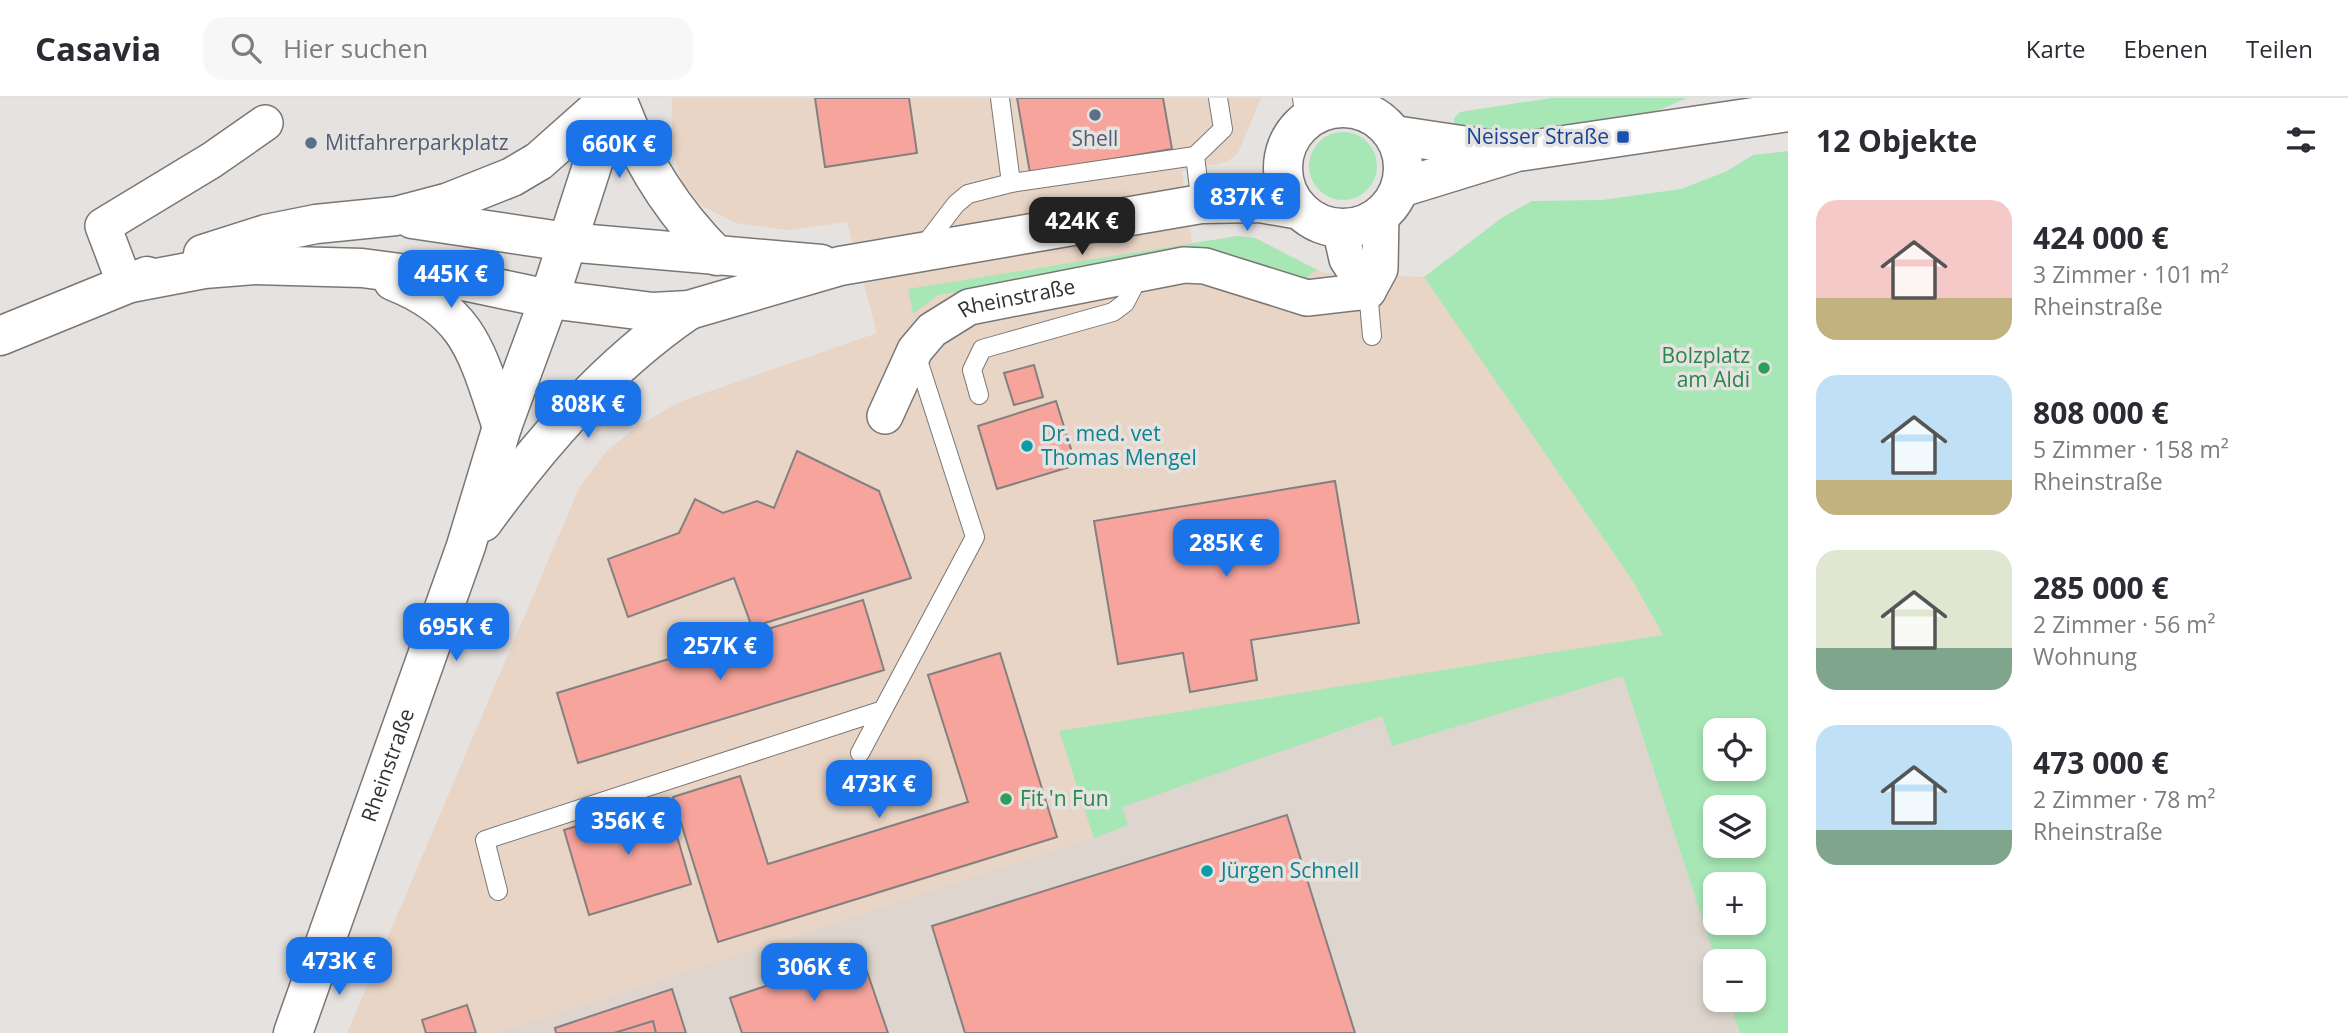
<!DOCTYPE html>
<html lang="de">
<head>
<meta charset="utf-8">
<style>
	:root { --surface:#fff; --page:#f7f7f7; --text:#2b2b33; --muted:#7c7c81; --line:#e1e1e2; --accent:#1a73e8 }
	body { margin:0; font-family:"Open Sans",sans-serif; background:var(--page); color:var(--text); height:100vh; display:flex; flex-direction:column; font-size:26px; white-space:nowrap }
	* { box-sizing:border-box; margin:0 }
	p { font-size:23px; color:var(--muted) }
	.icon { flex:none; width:38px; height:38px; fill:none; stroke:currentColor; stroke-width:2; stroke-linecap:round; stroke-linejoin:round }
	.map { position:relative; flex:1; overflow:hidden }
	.drawer { display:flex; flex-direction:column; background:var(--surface); width:560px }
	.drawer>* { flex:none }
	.controls { position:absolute; left:1703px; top:620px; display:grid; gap:14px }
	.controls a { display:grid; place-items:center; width:63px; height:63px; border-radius:14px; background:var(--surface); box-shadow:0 4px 10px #0003; font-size:35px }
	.price { position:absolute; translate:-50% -60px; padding:0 16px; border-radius:14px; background:var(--accent); color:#fff; font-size:23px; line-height:46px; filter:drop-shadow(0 2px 4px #0008) }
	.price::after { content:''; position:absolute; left:50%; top:42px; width:21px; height:16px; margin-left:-10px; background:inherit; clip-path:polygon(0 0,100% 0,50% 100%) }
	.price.selected { background:#222; color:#fff }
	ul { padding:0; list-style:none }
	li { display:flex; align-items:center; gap:21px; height:175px; padding:0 28px }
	li span { display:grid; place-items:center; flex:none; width:196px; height:140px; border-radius:21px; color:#555 }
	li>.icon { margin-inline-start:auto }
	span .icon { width:84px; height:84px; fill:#fffc; stroke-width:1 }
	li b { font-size:30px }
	h2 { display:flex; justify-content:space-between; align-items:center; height:84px; padding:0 28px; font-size:30px }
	header { display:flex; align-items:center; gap:42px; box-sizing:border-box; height:98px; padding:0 35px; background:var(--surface); border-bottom:2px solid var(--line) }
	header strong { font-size:33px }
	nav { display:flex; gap:38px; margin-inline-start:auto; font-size:24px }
	.search { width:490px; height:63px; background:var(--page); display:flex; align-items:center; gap:18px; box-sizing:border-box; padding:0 24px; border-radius:21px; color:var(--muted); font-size:26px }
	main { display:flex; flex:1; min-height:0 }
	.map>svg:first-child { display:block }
</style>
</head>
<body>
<header>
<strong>Casavia</strong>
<div class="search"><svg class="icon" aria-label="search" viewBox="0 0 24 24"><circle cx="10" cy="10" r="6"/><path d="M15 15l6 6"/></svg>Hier suchen</div>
<nav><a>Karte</a><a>Ebenen</a><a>Teilen</a></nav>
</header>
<main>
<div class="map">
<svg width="1788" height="935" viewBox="0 0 1788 935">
	<rect width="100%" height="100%" fill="#e5e2e0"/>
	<!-- commercial -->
	<path fill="#e9d5c6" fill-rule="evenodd" d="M672 0H1261L1238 55 1227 64 1182 73 1192 145 1238 138 1255 140 1324 175 1424 179 1632 482 1663 537 1715 709V824H1754L1788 935H347L579 390 606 354 635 330 679 304 877 235 847 124 789 132 763 129 736 125 704 109 682 85 671 47ZM1715 863H1754V901H1715Z"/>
	<!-- built -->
	<path fill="#ded6ce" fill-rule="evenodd" d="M1663 537 1715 632V670H1752L1788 935H498L1093 740 1059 633ZM1715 709H1754V747H1715ZM1715 786H1754V824H1715ZM1715 863H1754V901H1715Z"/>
	<!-- green -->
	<path fill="#a7e7b5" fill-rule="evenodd" d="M1551 0H1687L1640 20 1536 34 1455 39 1454 20 1460 14Z
		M1309 68a34 34 0 1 1 68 0a34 34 0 1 1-68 0Z
		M1788 53V935H1740L1729 901H1754V863H1716L1623 578 1392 648 1382 618 1122 709 1128 727 1094 740 1059 633 1663 537 1632 482 1424 179 1503 119 1532 103 1602 102 1681 91 1725 74 1753 57ZM1715 632H1754V670H1715ZM1715 709H1754V747H1715ZM1715 786H1754V824H1715Z
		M1238 138 1255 140 1317 172 1301 183 1197 155 938 197 913 216 908 191Z"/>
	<!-- building -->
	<path fill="#f6a49c" stroke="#848080" stroke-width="2" d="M815 0H909L917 55 825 69Z
		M1017 0H1163L1172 51 1030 75Z
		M1034 267 1043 299 1014 307 1004 275Z
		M1056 303 1076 367 997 391 978 328Z
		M797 353 879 393 911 480 752 529 734 480 628 519 608 461 679 435 695 401 723 415 757 403 774 410Z
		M1335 383 1359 525 1251 542 1257 582 1190 594 1183 555 1118 566 1094 423Z
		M863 502 884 572 578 665 557 595Z
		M1000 555 1057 739 718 844 673 699 740 678 768 766 968 704 928 577Z
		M666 701 691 786 589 817 564 732Z
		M1287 717 1355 935H965L932 828Z
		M861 856 888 935H742L730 900Z
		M672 891 686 935H656L653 923 614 935H556L555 930Z
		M467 907 476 935H426L422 922Z
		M653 923 656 935H614Z"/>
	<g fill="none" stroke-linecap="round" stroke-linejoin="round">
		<defs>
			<path id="service" d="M1302 0 1305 22
				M1342 0 1351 10
				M1195 58 1201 106
				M1011 85 1195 58 1223 31 1218 0
				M923 149 956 106 968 96 1011 85 1000 0
				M1368 193 1372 238
				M979 297 972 272 982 251 1113 214 1125 205 1140 176
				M860 655 975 439 916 256
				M498 793 485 742 883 612"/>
			<g id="minor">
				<path d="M1340 130 1347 161 1368 193"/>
				<path d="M125 186 103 128 212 62 265 25"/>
				<path id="s1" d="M885 318 915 252 932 232 969 209 1184 167 1205 168 1307 200 1368 193 1380 171 1381 116"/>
			</g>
			<g id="secondary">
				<path d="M617 0C639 61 671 112 717 158"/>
				<circle cx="1343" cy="70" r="60"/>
				<path d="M1394 37 1501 53"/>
				<path d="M1400 90 1517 54 1788 14"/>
				<path d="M412 121 567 144 821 166"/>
				<path d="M203 156 266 136 316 126 396 118 449 104 512 79 539 63 610 0"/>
				<path d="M393 183C471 214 477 256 502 329"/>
				<path d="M125 186 204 171 254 167 362 170 468 184 549 201 653 214 689 212 840 168 1201 106 1260 105 1300 112"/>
				<path d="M0 238 147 178"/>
				<path d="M483 424C541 344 607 268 689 212"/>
				<path id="s2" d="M293 935 466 448 502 329 549 201 614 0"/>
			</g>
		</defs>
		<!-- service casing -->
		<use href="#service" stroke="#797775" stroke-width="20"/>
		<!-- minor casing -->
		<use href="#minor" stroke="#797775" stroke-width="38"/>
		<!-- secondary casing -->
		<use href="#secondary" stroke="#797775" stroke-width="41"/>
		<!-- service -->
		<use href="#service" stroke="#fff" stroke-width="18"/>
		<!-- minor -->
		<use href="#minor" stroke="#fff" stroke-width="35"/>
		<!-- secondary -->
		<use href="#secondary" stroke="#fff" stroke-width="38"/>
	</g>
	<!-- markers -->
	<g fill="#5c6f8a" stroke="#e5e2e0" stroke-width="2.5">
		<circle cx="1095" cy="17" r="7"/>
		<circle cx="311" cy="45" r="7"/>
	</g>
	<rect fill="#1a4fb4" stroke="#e5e2e0" stroke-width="2.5" x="1616" y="32" width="14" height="14" rx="3.5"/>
	<g fill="#2e9e5b" stroke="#e5e2e0" stroke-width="2.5">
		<circle cx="1764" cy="270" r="7"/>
		<circle cx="1006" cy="701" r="7"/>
	</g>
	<g fill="#0f9aa8" stroke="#e5e2e0" stroke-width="2.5">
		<circle cx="1027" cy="348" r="7"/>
		<circle cx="1207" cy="773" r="7"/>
	</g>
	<g text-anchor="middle" stroke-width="7" stroke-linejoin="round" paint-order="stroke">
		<!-- transit labels -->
		<g font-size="21" fill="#164399" stroke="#e5e2e0" text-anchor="end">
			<text x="1609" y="46">Neisser Straße</text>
		</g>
		<!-- service labels -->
		<g font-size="21" fill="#4e5e75" stroke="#e5e2e0">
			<text x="1095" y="48">Shell</text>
			<text x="325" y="52" text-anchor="start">Mitfahrerparkplatz</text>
		</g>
		<!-- street labels -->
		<g font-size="21" fill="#333231" stroke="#e5e2e0">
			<text dy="7" stroke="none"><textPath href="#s1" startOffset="191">Rheinstraße</textPath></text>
			<text dy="7" stroke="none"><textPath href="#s2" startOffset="284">Rheinstraße</textPath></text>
		</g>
		<!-- leisure labels -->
		<g font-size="21" fill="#27864d" stroke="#e5e2e0" text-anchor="end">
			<text x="1750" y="265">Bolzplatz<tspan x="1750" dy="24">am Aldi</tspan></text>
			<text x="1020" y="708" text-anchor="start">Fit 'n Fun</text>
		</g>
		<!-- culture labels -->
		<g font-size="21" fill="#0d838f" stroke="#e5e2e0" text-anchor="start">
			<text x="1041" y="343">Dr. med. vet<tspan x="1041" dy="24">Thomas Mengel</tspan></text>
			<text x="1221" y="780">Jürgen Schnell</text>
		</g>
	</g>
</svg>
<div class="controls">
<a><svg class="icon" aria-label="locate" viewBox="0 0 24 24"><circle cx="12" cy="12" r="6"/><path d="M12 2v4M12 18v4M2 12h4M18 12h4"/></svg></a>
<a><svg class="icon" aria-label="layers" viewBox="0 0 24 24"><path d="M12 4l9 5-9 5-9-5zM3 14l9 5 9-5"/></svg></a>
<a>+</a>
<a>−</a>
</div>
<b class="price" style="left:619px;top:82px">660K €</b>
<b class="price" style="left:1247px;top:135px">837K €</b>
<b class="price selected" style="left:1082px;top:159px">424K €</b>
<b class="price" style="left:451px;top:212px">445K €</b>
<b class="price" style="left:588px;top:342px">808K €</b>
<b class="price" style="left:1226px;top:481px">285K €</b>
<b class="price" style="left:456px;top:565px">695K €</b>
<b class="price" style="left:720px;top:584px">257K €</b>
<b class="price" style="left:879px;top:722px">473K €</b>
<b class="price" style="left:628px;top:759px">356K €</b>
<b class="price" style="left:339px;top:899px">473K €</b>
<b class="price" style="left:814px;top:905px">306K €</b>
</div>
<section class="drawer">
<h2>12 Objekte<svg class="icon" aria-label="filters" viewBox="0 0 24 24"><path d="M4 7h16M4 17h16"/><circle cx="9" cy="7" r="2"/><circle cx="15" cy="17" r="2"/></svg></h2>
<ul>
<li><span style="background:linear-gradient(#f6c9c9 70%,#c2b280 0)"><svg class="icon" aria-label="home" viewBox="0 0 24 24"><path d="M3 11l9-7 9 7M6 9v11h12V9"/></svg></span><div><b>424 000 €</b><p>3 Zimmer · 101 m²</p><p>Rheinstraße</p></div></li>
<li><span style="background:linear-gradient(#bfe0f5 75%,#c2b280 0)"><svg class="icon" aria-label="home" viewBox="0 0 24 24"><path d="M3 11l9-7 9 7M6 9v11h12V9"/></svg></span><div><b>808 000 €</b><p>5 Zimmer · 158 m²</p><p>Rheinstraße</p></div></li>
<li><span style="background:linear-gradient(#dfe7d0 70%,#7fa58c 0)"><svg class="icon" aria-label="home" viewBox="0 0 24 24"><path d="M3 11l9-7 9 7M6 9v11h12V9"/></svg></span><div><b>285 000 €</b><p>2 Zimmer · 56 m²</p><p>Wohnung</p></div></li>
<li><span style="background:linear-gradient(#bfe0f5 75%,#7fa58c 0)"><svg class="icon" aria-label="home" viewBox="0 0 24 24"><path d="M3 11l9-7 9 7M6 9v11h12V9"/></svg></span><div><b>473 000 €</b><p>2 Zimmer · 78 m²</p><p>Rheinstraße</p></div></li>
</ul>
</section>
</main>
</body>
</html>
